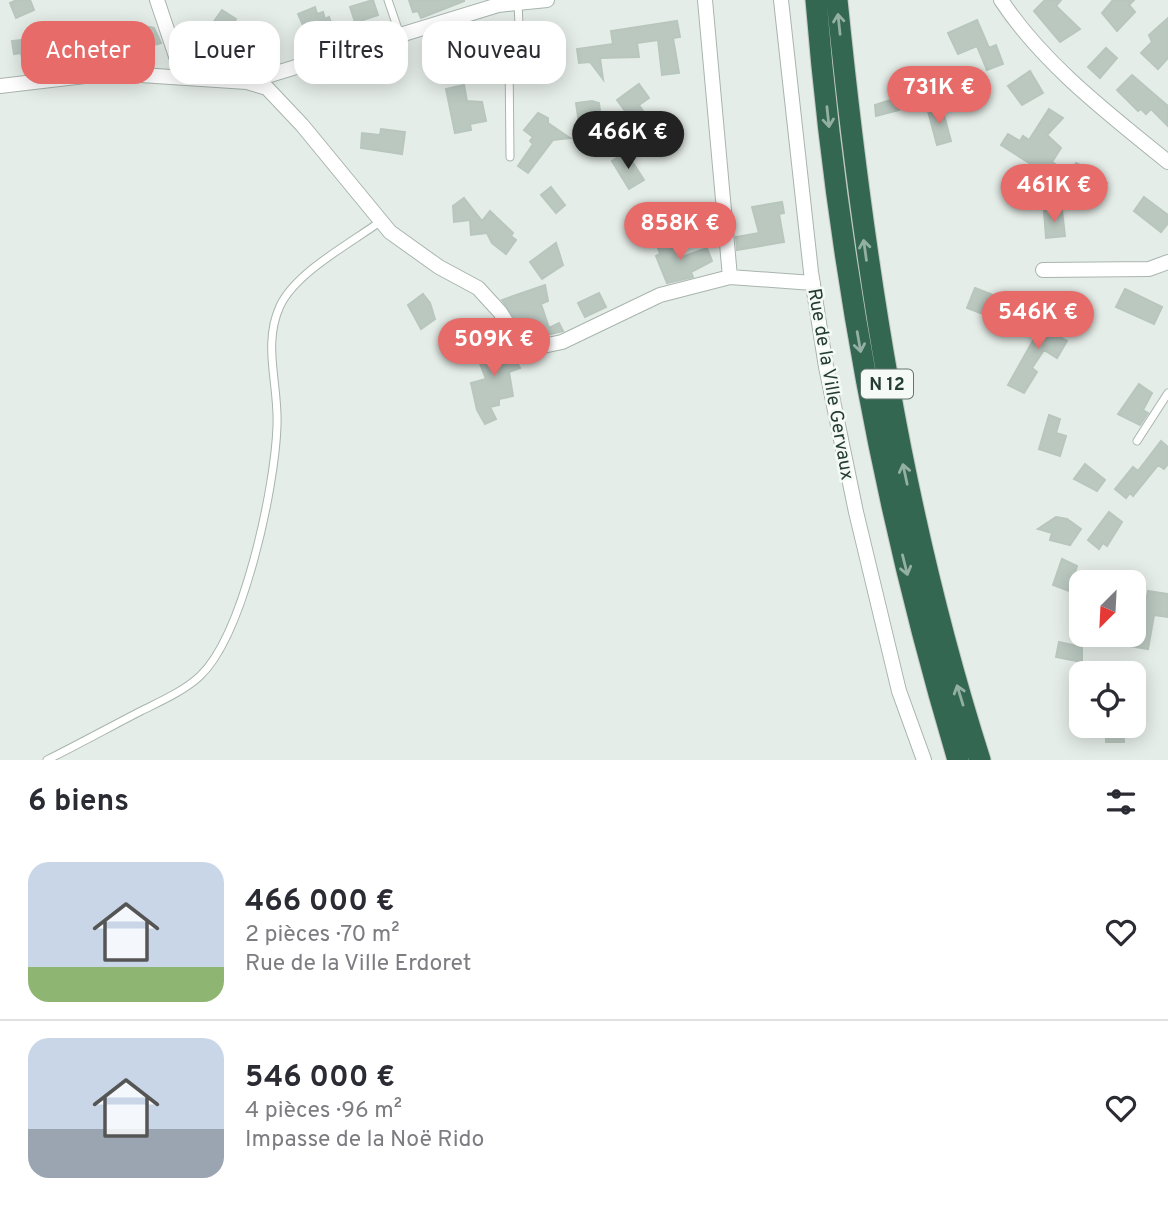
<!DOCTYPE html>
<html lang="fr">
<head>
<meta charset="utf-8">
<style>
	:root { --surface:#fff; --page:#f7f7f7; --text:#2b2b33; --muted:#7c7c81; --line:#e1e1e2; --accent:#e76b69 }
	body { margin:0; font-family:Overpass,sans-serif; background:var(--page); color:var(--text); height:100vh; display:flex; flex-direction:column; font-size:26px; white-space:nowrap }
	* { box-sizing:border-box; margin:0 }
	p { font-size:23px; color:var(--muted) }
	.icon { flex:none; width:38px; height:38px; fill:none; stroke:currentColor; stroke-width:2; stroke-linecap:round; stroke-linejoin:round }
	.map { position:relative; height:760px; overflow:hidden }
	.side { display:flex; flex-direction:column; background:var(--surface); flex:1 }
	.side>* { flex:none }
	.top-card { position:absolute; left:21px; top:21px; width:700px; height:63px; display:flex; gap:14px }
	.needle { width:46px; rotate:204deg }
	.tools { position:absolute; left:1069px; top:570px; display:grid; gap:14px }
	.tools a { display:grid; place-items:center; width:77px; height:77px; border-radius:14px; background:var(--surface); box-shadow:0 4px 18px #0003; font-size:35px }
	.price { position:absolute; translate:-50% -60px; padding:0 16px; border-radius:24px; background:var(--accent); color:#fff; font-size:23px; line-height:46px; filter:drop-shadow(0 2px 4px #0008) }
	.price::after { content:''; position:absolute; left:50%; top:42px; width:21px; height:16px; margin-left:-10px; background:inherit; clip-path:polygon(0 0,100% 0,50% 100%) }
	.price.current { background:#222; color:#fff }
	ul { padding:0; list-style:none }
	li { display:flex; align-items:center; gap:21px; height:175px; padding:0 28px }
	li+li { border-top:2px solid var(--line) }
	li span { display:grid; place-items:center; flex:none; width:196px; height:140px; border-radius:21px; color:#555 }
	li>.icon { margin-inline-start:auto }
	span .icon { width:84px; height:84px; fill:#fffc; stroke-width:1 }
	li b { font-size:30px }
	h2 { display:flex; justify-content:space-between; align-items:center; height:84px; padding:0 28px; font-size:30px }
	.chip { padding:0 24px; border-radius:21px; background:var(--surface); box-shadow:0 4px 18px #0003; font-size:24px; line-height:63px }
	.chip.current { background:var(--accent); color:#fff }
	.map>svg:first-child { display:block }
</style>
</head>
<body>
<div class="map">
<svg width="1168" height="760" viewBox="0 0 1168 760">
	<rect width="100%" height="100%" fill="#e5ede8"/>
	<!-- building -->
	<path fill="#bac8c0" stroke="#b8c6bd" stroke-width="2" d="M17 0H30L34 10 16 18 10 3Z
		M373 0 378 15 363 20 367 32 354 37 349 24 355 22 350 7Z
		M409 0H464V1L421 18 418 11 413 12Z
		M1045 0H1061L1056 6 1080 29 1060 42 1034 11Z
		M1113 0H1134L1129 5 1135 12 1117 31 1102 13Z
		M315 7 317 14 323 12 325 19 329 17 335 33 321 38 318 30 307 34 298 14Z
		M222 10 236 19 230 29 242 37 231 53 205 34Z
		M1168 18V58L1158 69 1141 53 1152 42 1149 35Z
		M977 20 989 48 996 45 1003 64 987 70 977 46 958 54 948 33Z
		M677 21 680 37 673 38 679 73 662 75 658 40 637 43 639 57 600 58 603 79 590 62 579 63 577 49 613 44 611 31Z
		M144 26 154 28 161 43 134 50V46L127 48 124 34Z
		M85 28 87 38 104 39 106 51 77 59 74 38 79 37Z
		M37 38 36 61 23 63 21 53 14 54 12 41Z
		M1106 48 1117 58 1100 78 1088 67Z
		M1030 71 1043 93 1022 105 1008 86Z
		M1132 75 1168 106V126L1151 109 1146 114 1141 109 1138 111 1117 90Z
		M639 84 649 98 639 105 645 114 634 123 617 100Z
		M464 85 467 101 482 102 486 121 470 124 471 130 455 133 446 89Z
		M897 98 899 110 876 116 875 105Z
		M592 101 599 103 601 120 579 123 576 103Z
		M942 108 951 141 937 145 928 111Z
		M1049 109 1063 118 1047 135 1061 148 1052 162 1069 173 1062 184 1001 145 1008 134 1020 141 1023 136 1029 140Z
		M538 113 548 118V123L570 138 553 140 528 173 518 166 533 144 530 141 533 137 524 130Z
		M381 129 405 132 402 154 361 148 362 133 380 135Z
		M626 152 644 180 629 189 612 161Z
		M1076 163 1095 172 1094 175 1107 183 1097 198 1066 178Z
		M551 187 565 205 556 213 541 195Z
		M1144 197 1168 215V223L1161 232 1134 211Z
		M464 198 482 221 490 211 513 233 511 236 516 240 506 254 492 243 487 233 471 235 470 220 454 222 453 206Z
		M782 202 784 213 779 214 784 242 737 250 736 237 759 233 752 207Z
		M1062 210 1065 236 1046 238 1044 211Z
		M668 238 671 249 677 248 682 257 707 248 712 261 691 272 693 277 667 283 656 256 660 254 656 242Z
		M556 243 563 265 542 279 530 262Z
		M545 285 548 301 541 304 549 328 559 323 563 331 529 339 502 300Z
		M975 288 1003 299 1005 294 1022 300 1016 318 1007 314 1004 322 967 308Z
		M1125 289 1162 307 1154 324 1116 307Z
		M599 293 606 307 585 317 578 303Z
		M423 294 430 303 435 319 421 329 408 305Z
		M1043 310 1055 317 1050 325 1059 331 1056 335 1067 341 1057 358 1044 350 1032 368 1037 372 1024 393 1008 385 1035 337 1029 334Z
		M494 321 520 368 509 372 513 396 499 399V405L490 407 496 419 485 424 477 410 471 383 486 379 475 351 502 340Z
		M1139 384 1152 393 1143 410 1148 413 1140 425 1118 414Z
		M1049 415 1060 419 1056 433 1066 436 1060 456 1039 449Z
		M1161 441 1168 447V464L1164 469 1158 465 1133 496 1130 493 1126 498 1115 489 1133 467 1138 471Z
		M1085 464 1105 480 1097 491 1074 479Z
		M1109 512 1122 522 1107 546 1103 543 1099 549 1088 540Z
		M1056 517 1067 519 1081 529 1070 545 1050 540 1052 533 1038 529Z
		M1062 559 1077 566 1069 591 1053 585Z
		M1148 591 1168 594V617L1154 615 1148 649 1129 646 1131 635H1134V618L1137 619 1141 596 1147 597Z
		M1059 642 1082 647V662L1056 657Z
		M1106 726H1123L1124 742H1106Z"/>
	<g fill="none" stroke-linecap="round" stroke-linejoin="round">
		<defs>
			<path id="lane" d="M388 0 400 35
				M510 157 509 57 519 25 518 3
				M1137 441 1168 393
				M47 760C79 744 110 727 141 711 161 701 184 691 200 676 244 634 275 487 277 426 279 385 262 345 280 306 296 272 351 243 381 221"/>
			<path id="street" d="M157 0 183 77
				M705 0 730 277
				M781 0 811 272 826 367 856 512 899 691 924 760
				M1001 0C1043 64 1109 114 1168 162
				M247 82 267 88 302 125 390 232 439 267 478 288 500 312 524 350 562 342 660 295 730 277 813 283
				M0 86 110 73 247 82 498 5 547 0
				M1043 270 1149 269 1168 262"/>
			<path id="highway" d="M816 0C837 258 884 512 958 760
				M837 0C863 258 901 512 980 760"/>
		</defs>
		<!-- lane casing -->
		<use href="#lane" stroke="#a8b5ad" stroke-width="9"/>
		<!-- street casing -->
		<use href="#street" stroke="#a8b5ad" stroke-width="16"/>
		<!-- highway casing -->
		<use href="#highway" stroke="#c2c9c5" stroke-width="23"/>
		<!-- lane -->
		<use href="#lane" stroke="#fff" stroke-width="7"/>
		<!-- street -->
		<use href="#street" stroke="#fff" stroke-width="14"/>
		<!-- highway -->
		<use href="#highway" stroke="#346751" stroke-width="21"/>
	</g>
	<!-- one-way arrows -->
	<defs><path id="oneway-shaft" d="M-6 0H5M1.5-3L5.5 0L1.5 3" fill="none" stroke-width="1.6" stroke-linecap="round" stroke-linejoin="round" transform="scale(1.75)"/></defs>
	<g stroke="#94b0a4">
		<use href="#oneway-shaft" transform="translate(839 24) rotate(-96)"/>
		<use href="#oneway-shaft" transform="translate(828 117) rotate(84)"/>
		<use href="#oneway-shaft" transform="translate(865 250) rotate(-98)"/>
		<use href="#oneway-shaft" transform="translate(859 342) rotate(80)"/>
		<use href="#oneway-shaft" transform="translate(905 474) rotate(-102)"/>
		<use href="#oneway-shaft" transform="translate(905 565) rotate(76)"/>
		<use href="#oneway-shaft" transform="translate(960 695) rotate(-107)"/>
	</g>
	<g text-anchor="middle" stroke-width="5" stroke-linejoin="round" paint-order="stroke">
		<!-- shield labels -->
		<rect fill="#f5faf6" stroke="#63766c" stroke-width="2" x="861" y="369.5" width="52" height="29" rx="5"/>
		<g font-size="18" font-weight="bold" fill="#253d31">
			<text x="887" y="390">N 12</text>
		</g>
		<!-- street labels -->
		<g font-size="19" fill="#253d31" stroke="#f5faf6">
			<text transform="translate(832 384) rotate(80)" y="7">Rue de la Ville Gervaux</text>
		</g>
	</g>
</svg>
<div class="tools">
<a><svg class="needle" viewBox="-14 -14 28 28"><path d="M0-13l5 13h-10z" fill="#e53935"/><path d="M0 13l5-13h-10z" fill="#7c7c81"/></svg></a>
<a><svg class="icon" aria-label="locate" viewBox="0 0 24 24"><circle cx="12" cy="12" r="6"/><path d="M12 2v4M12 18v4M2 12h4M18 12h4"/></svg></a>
</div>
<b class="price" style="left:939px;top:126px">731K €</b>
<b class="price current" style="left:628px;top:171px">466K €</b>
<b class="price" style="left:1054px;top:224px">461K €</b>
<b class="price" style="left:680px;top:262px">858K €</b>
<b class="price" style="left:1038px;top:351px">546K €</b>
<b class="price" style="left:494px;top:378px">509K €</b>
<div class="top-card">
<a class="chip current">Acheter</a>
<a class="chip">Louer</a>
<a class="chip">Filtres</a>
<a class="chip">Nouveau</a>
</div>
</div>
<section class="side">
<h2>6 biens<svg class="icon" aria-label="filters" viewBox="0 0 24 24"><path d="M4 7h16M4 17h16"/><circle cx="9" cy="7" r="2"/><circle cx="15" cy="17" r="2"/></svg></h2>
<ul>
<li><span style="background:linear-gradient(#c9d6e8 75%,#8fb573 0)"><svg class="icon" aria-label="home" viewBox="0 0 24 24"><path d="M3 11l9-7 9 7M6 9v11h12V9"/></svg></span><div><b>466 000 €</b><p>2 pièces · 70 m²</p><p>Rue de la Ville Erdoret</p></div><svg class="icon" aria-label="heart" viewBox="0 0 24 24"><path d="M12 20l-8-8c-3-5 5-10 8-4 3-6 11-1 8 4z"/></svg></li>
<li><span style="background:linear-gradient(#c9d6e8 65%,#9aa5b1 0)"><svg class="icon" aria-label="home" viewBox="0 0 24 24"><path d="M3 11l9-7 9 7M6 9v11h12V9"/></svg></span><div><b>546 000 €</b><p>4 pièces · 96 m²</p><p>Impasse de la Noë Rido</p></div><svg class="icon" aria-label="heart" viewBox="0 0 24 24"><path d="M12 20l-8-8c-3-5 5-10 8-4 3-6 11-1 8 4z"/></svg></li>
</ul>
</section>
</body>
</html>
